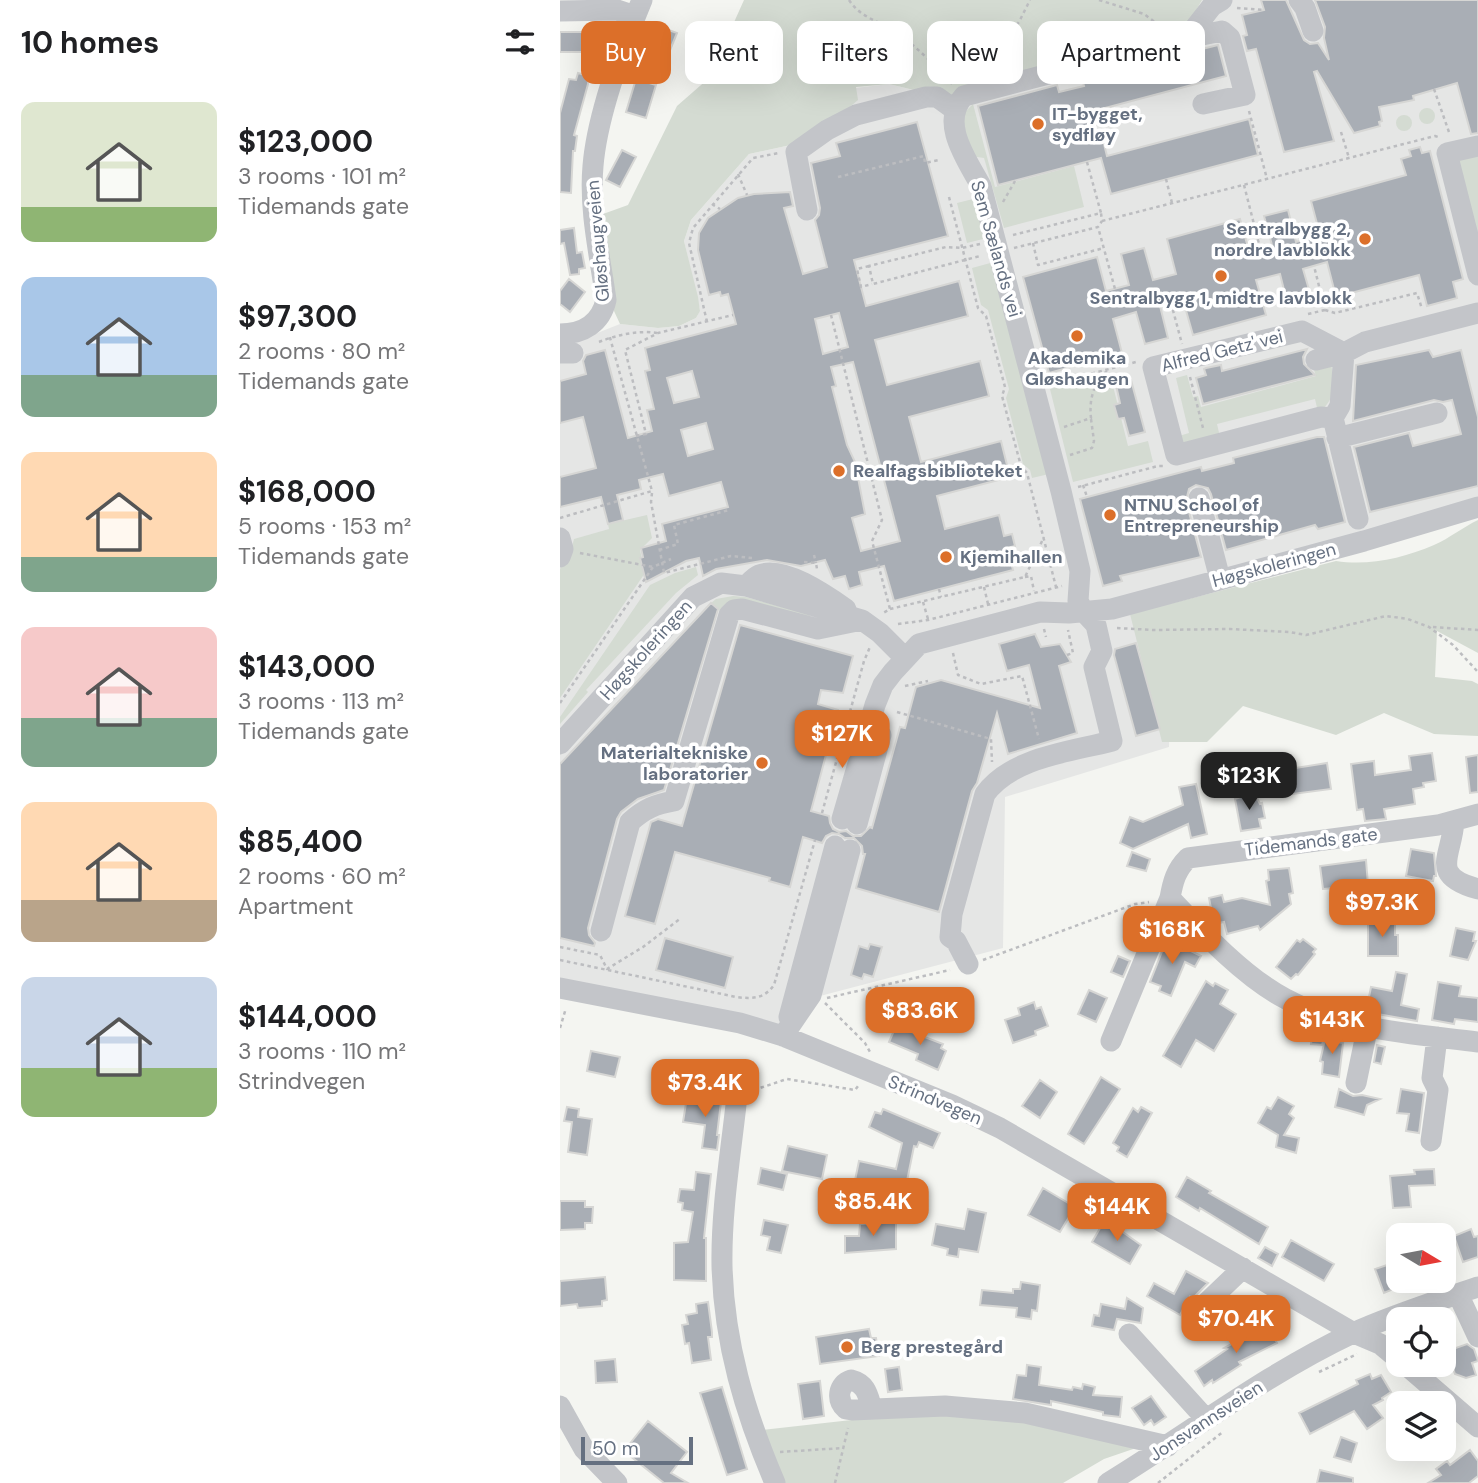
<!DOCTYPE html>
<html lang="en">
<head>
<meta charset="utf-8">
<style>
	:root { --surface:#fff; --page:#f2f2f2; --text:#202124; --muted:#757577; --accent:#dc6f29 }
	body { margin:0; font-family:"DM Sans",sans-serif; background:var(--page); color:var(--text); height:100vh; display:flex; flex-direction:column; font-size:26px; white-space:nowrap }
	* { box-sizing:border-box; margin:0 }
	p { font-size:23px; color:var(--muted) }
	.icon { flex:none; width:38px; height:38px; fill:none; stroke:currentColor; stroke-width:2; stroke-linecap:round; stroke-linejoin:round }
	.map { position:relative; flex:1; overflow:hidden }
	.sheet { display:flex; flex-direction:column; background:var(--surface); width:560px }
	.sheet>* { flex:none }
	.top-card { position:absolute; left:21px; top:21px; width:665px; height:63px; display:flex; gap:14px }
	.needle { width:46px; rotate:100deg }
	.tools { position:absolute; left:826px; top:1223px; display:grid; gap:14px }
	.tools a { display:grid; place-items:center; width:70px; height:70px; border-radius:14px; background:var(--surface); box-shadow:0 7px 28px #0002; font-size:35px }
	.scale { position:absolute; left:21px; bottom:18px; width:112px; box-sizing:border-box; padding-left:7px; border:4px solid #657081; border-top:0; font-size:19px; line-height:24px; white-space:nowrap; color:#657081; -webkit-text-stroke:5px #fff; paint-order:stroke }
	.price { position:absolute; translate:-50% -60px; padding:0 16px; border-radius:14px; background:var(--accent); color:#fff; font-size:23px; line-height:46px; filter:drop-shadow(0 2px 4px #0008) }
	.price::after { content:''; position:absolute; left:50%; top:42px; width:21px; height:16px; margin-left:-10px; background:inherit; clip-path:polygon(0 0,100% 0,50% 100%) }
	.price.active { background:#222; color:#fff }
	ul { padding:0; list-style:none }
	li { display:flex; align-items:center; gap:21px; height:175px; padding:0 21px }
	li span { display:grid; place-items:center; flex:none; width:196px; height:140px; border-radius:14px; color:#555 }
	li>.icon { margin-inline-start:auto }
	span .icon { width:84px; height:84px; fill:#fffc; stroke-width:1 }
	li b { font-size:30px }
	h2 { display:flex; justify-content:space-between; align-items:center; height:84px; padding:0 21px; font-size:30px }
	.tag { padding:0 24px; border-radius:14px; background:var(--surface); box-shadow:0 7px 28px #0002; font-size:24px; line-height:63px }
	.tag.active { background:var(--accent); color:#fff }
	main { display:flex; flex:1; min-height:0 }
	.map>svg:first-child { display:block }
</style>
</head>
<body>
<main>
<section class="sheet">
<h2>10 homes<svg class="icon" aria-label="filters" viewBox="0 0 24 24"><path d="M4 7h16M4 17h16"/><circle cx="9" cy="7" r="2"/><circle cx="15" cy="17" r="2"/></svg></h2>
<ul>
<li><span style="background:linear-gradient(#dfe7d0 75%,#8fb573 0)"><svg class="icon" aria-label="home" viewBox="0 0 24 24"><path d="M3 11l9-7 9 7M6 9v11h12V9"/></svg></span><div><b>$123,000</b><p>3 rooms · 101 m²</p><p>Tidemands gate</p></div></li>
<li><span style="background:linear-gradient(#a9c7e8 70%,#7fa58c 0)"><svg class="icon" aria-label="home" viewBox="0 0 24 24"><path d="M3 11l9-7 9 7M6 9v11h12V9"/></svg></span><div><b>$97,300</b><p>2 rooms · 80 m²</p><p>Tidemands gate</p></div></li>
<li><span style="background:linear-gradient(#ffd9b3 75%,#7fa58c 0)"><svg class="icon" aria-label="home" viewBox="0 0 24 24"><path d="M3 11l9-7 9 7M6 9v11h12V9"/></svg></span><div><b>$168,000</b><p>5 rooms · 153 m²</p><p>Tidemands gate</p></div></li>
<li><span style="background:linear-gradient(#f6c9c9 65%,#7fa58c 0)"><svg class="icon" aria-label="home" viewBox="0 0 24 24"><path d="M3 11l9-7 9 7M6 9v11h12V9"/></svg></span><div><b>$143,000</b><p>3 rooms · 113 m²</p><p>Tidemands gate</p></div></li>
<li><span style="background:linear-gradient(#ffd9b3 70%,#b9a48a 0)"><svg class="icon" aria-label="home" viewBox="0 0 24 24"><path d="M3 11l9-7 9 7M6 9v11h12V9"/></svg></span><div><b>$85,400</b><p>2 rooms · 60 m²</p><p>Apartment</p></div></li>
<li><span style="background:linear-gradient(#c9d6e8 65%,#8fb573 0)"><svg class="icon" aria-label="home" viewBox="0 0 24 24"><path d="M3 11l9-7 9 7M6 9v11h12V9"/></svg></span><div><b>$144,000</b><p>3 rooms · 110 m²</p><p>Strindvegen</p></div></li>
</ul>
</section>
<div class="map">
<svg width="918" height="1483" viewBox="0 0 918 1483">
	<rect width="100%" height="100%" fill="#f4f5f1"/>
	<!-- built -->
	<path fill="#e5e6e5" d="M642 0H918V507L612 592 609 747 445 797 443 948 260 996 223 1036 0 988V341L12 343 60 324 98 328 119 326 136 318 140 310 124 241 131 220 189 154 249 141 296 88 329 84 370 94 625 30Z"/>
	<!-- green -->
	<path fill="#d4dbd2" d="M184 0H642L625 30 404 96 370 94 329 84 296 87 298 100 249 141 189 154 131 220 124 241 138 297 140 311 136 318 119 326 98 328 60 324 54 311 43 214 68 205 117 106 149 78Z
		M413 104 435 187 514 166 524 207 444 228 424 158 410 156 401 116Z
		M859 116a8 8 0 1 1 16 0a8 8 0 1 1-16 0Z
		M836 123a8 8 0 1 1 16 0a8 8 0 1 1-16 0Z
		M918 151V244L896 156Z
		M417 198 427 238 407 243 397 203Z
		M434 262 489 474 472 478 470 470 463 464 446 398 449 389 428 310 421 305 412 268Z
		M771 363C774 381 777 401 758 412L755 399 657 424 660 437 627 444 621 442 619 436 629 433 616 378 627 375 633 397 638 396 641 407 756 376 753 367Z
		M550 374 568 446 588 441 593 462 513 482 490 389Z
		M87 515 92 538 80 550 85 573 0 698V569L10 553 14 539 49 529 48 524Z
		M918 520V653L877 631 875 677 912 681 918 684V736L874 734 824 713 776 735 683 706 647 742H602L570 614 776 561C809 566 844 558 874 545 890 538 903 527 918 520Z
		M136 567 138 575 116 593 26 690 28 692 0 724V717L90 585 115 573Z
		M173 596 186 597 250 615 249 620 163 613 151 603 156 599Z
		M345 1414 411 1417 491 1425 579 1447 544 1459 503 1483H221L201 1430Z"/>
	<!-- building -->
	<path fill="#a9aeb5" stroke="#d6d6d4" stroke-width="2" fill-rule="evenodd" d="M701 0H726L744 40 750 44 758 43 769 60 764 38 765 27 755 0H918V133L911 134 897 83 853 96 854 100 819 107 822 121 819 122 820 126 794 133 757 71 754 72 774 141 724 152 696 49 687 51 683 36 687 35 682 15 704 10Z
		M98 26 117 33 104 65 85 57Z
		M0 32H39V52H0Z
		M658 45 666 76 530 112 537 138 542 136 547 156 689 119 698 155 551 194 541 158 438 185 418 106 497 85 499 92 524 86 522 79Z
		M18 73 29 76 28 84 14 135 17 136 15 151H13L11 193 0 192V113L9 79 16 80Z
		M76 79 96 85 86 118 66 112Z
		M357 122 388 236 294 260 306 306 399 281 408 316 315 340 327 385 420 361 429 396 349 417 361 462 441 441 450 477 377 496 385 529 439 515 444 536 452 534 455 546 447 548 453 570 334 601 324 566 299 572 302 585 289 589 285 576 273 579 265 560 241 566 207 560 156 569 143 576 139 558 126 561 86 582 80 558 83 557 81 548 106 541 102 524 168 507 161 482 109 496 103 474 79 480 81 489 57 495 63 520 48 524 41 497 0 507V477L36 468 23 417 0 423V381L26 374 23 361 26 355 45 350 68 438 92 431 87 410 94 409 85 371 90 370 85 348 176 324 168 294 161 296 160 292 149 295 138 250 139 233 148 218 178 198 194 194 230 192 233 206 224 208 243 274 267 267 255 220 259 215 260 208 251 163 280 156 276 143ZM279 313 288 347 263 354 255 319ZM293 362 340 541 301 551 292 518 305 514 295 462 287 445 272 387 276 386 271 367ZM132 371 139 397 114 403 107 378ZM146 423 153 449 128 456 121 430Z
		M860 147 862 153 870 151 903 279 893 282 897 298 867 306 859 275 776 297 767 262 743 269 752 300 728 306 720 274 696 280 706 315 633 335 623 300 600 306 608 338 585 344 576 312 553 319 562 353 489 373 463 277 537 257 546 291 569 285 561 254 584 248 593 280 616 274 607 239 680 219 689 251 712 245 704 216 728 210 736 242 760 235 751 201 846 175 841 159 851 156 849 150Z
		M62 150 76 157 60 187 46 180Z
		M14 228 17 253 22 252 25 268 19 269V274L10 275 4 243 0 244V230Z
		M9 279 25 292 10 312 0 304V291Z
		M747 349 743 357 744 364 755 375 643 404 636 378 646 375 644 369 646 368 661 365 662 371Z
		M869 350 873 357 901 350 918 417V486L810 512 794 447 849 433 853 446 901 434 892 400 883 402 874 400 793 421 796 365Z
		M571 380 585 432 569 436 564 418 558 419 554 405 560 403 556 385Z
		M757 437H764L785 522 758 529 755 525 666 550 651 494 648 488 636 485 629 489 626 501 641 557 560 576 562 581 543 586 520 499 641 467 642 471 674 463 673 458Z
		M151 603 158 609 104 790 78 799 61 812 57 819 28 928 29 935 35 943 34 946 0 938V764Z
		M180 625 293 656 283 693 261 690 258 704 278 710 251 811 269 816 270 823 273 829 279 832 286 831 293 836H301L310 827 312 828 340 727 345 728 356 687 381 680 480 708 469 665 447 671 439 644 475 634 481 647 500 644 511 662 499 666 517 733 448 754 437 713 417 783 412 791 379 912 296 888 305 854H303L302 846 294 838H285L279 834 272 833 266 836 262 843 243 837 230 887 209 881 210 878 115 852 95 924 65 916 91 822 98 819 122 826Z
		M576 643 600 729 576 736 554 655 555 649Z
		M872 753 876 781 863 783 864 787 853 789 855 804 824 809 826 819 805 821 803 809 797 810 791 764 814 761 815 775 851 770 849 756Z
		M918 755V792L910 793 906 757Z
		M767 763 771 789 733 794 729 769Z
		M636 784 647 834 631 838 628 824 573 849 560 843 570 817 583 822 623 805 619 787Z
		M689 794 691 797 696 796 700 804 702 803 705 818 699 819 701 828 681 831 675 799Z
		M851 849 874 853 876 876H874L873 881 846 876Z
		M572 852 590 859 586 871 567 866Z
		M806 860 808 885 763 889 760 866Z
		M729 868 733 893 729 894 731 904 700 930 698 926 667 934 664 922 654 924 649 898 662 895 664 902 682 898 710 905 706 881 709 880 708 870Z
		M808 921 835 922V935H838V956H808Z
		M896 928 915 932 913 941H916L908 960 890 956Z
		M105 938 173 957 165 988 96 970Z
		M607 939 641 956 635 967 625 962 611 996 599 991 601 986 590 982Z
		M743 939 756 949 753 952 755 954 738 975 736 974 731 979 716 967 737 940 740 942Z
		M310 944 322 947 313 977 304 974 302 979 291 975 299 946 308 949Z
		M558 956 570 961 563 977 551 972Z
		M836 972 847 974 841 1005 859 1009 857 1021 806 1012 811 987 832 991Z
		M646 981 653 986 655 983 668 990 660 1004 676 1014 654 1051 636 1040 621 1067 603 1056Z
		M878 982 901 986 899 996 918 998V1022L895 1019 894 1024 872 1020Z
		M529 990 547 998 536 1022 518 1014Z
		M474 1002 476 1009 481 1007 488 1026 475 1031 476 1035 453 1043 445 1020 460 1015 458 1008Z
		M336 1026 383 1044 381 1048 386 1051 378 1070 356 1060 358 1054 329 1042Z
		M753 1031 765 1033 762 1045 751 1044Z
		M766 1035 778 1037 777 1042 783 1043 779 1077 762 1074 763 1062 760 1061Z
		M817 1045 825 1047 821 1064 814 1062Z
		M31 1051 60 1057 55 1077 27 1071Z
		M541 1077 560 1089 524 1144 508 1134Z
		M480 1080 497 1092 480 1118 462 1106Z
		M779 1089 793 1096 802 1095 820 1099 807 1105 804 1115 787 1110 775 1107Z
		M841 1089 864 1093 859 1133 846 1131 849 1114 837 1113Z
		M127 1097 161 1102 157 1135H159L157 1150 142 1148 145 1125 123 1122Z
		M718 1097 734 1106 729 1114 734 1118 724 1135 739 1138 736 1153 716 1147 718 1135 698 1123 707 1107 711 1109Z
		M7 1107 19 1109 18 1117 32 1119 27 1155 8 1152 12 1122 4 1121Z
		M581 1107 592 1113 567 1157 557 1151 559 1147 553 1143 573 1108 578 1112Z
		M323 1109 380 1133 373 1148 359 1142 357 1147 354 1146 344 1196 294 1185 299 1161 336 1169 342 1143 309 1127 315 1112 321 1114Z
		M228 1146 267 1155 262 1179 222 1171Z
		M201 1168 227 1174 223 1190 198 1184Z
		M874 1169 875 1185 849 1186 851 1207 833 1208 830 1176 855 1174 854 1170Z
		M136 1172 151 1174 144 1238H146V1281L114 1280V1243L128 1242 133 1212 122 1210 123 1203 118 1202 120 1189 134 1190Z
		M627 1177 651 1191 649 1193 708 1227 699 1244 640 1208 639 1211 616 1197Z
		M483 1188 515 1207 500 1232 468 1215Z
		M0 1201H25V1207H33L32 1223H25V1229L0 1230Z
		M408 1209 426 1213 418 1252 399 1249 398 1257 387 1255 388 1249 372 1245 376 1224 404 1229Z
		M204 1220 228 1225 221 1253 207 1250 210 1237 201 1235Z
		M323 1223H336V1249L285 1253V1236H299L300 1224Z
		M543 1223 556 1230 557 1228 581 1245 570 1264 532 1242Z
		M911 1229 914 1237 918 1236V1257L903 1262 894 1236Z
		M731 1240 774 1264 764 1281 722 1257Z
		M705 1247 718 1254 712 1266 698 1258Z
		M827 1265 829 1271 838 1267V1287L824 1293 815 1269Z
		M626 1271 648 1283 632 1299 630 1297 620 1315 587 1296 594 1283 614 1294Z
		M45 1277 47 1300 42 1301V1306L18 1308 17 1304 0 1306V1281Z
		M461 1282 480 1285 477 1311 472 1310 471 1319 456 1317 457 1308 420 1305 422 1290 453 1293V1289H460Z
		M567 1298 583 1308 581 1323 557 1319 554 1330 532 1326 534 1315 539 1316 541 1304 565 1309Z
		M148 1302 152 1332V1337H148L151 1360 132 1363 129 1343 125 1344 122 1325 128 1324 126 1315 137 1313 136 1304Z
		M707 1325 717 1343 679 1362 681 1365 653 1383 652 1380 644 1386 635 1371 667 1349 664 1348Z
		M309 1329 311 1338H316L319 1356 260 1364 256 1337Z
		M907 1344 914 1349 918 1361 912 1363 916 1375 906 1378 895 1374 887 1351Z
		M55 1359 57 1382 36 1383 35 1361Z
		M467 1365 481 1367 479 1385 512 1390 513 1387 522 1389 523 1384 535 1387 533 1395 562 1397 560 1417 543 1415V1412L491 1401V1405L453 1399 457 1375 466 1376Z
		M339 1367 342 1390 328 1392 325 1369Z
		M810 1374 812 1379 821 1375 831 1392 822 1398 823 1400 813 1405 823 1418 807 1429 794 1411 750 1434 739 1413 798 1384 796 1380Z
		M260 1381 264 1416 243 1419 238 1384Z
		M162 1387 187 1469 167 1475 140 1393Z
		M591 1396 606 1417 594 1425 591 1420 584 1425 572 1408Z
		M88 1421 127 1452 111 1473 128 1483H104L64 1451Z
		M781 1437 797 1443 791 1462 774 1457Z
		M910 1450 918 1461V1476L909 1483H868L881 1475 876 1469 887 1461 890 1465Z
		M760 1470 793 1478V1483H757Z"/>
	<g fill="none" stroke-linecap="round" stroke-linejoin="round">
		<!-- path -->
		<path stroke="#bcbdc0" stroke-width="2.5" stroke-dasharray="3.5 3.5" stroke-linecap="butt" d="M289 0C300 17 318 21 334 31 356 46 375 65 392 84
			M539 0 584 14 600 26
			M677 8 704 10
			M417 74 459 22 470 0
			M874 89 890 135
			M689 111 707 179
			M781 132 789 158
			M527 162 541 213
			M178 174 187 195
			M278 177 364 156 365 163 379 160
			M606 179 612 203
			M684 185 700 248
			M389 197 418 308 426 316 445 387 442 396 461 466 467 473 496 587
			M443 202 455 181
			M152 204 160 209
			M542 221 875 136 878 137
			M453 235 541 213 542 221 538 227
			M473 243 478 265 544 248
			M420 244 402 248 386 247 309 266 313 284 420 256
			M454 248 538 227 555 289
			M309 266 297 269 301 287 312 284
			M611 303 622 344
			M765 310 775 313 857 293 862 309
			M748 314 765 310 754 266
			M271 315 322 520 312 541 330 609 323 613
			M147 322 129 243 133 228 193 158 219 153
			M39 342C56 335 79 330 97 333
			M630 377 643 428
			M491 384 576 362
			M504 427 531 418C529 400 533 384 547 371
			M76 436 86 434 65 350 98 333 173 315
			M510 455 532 448 534 441 531 419
			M523 485 527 497
			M518 487 598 466H603
			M92 493 91 502 104 573 171 556 192 558
			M0 518 92 491 49 334
			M99 550 118 544 114 525 169 510
			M20 553 93 567
			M254 555 256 563
			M244 562 256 563 257 569
			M465 577 471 576 474 591
			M424 587 428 604
			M379 589 381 597
			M363 602 368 619
			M330 609 465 577 484 537
			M338 624 368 620 502 586
			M873 627 918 630
			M557 628 594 630 670 629 729 632 746 635 826 616 848 619 869 627 893 645 918 672
			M484 629 486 637
			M393 653 398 675 421 684 462 676 479 739
			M507 655 513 653 508 630
			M345 686 368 681
			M0 703 93 567 111 559
			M337 712 431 739 432 762
			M262 813 304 661 310 647
			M0 947 40 955 47 969 83 947 121 918
			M0 960 176 997C192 999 204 999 214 985L255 840
			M423 960 575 904 589 902
			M267 998 390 970
			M265 1003 305 1043 310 1052
			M0 1028 6 1008
			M194 1090 227 1079 295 1090 298 1086
			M759 1372 797 1354
			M220 1452 283 1448
			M275 1483 288 1428
			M598 1483 664 1431"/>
		<!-- minor -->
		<path stroke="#c3c5c9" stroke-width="21" d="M739 0 745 8 753 31
			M0 11 57 10 75 16
			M627 38 652 6 662 0
			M918 146 887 153 918 275
			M247 210 236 152 267 130 296 115 366 97H377L395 110
			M0 334C23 334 41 323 46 300 40 256 29 210 33 166 37 116 63 46 82 0
			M0 353H13
			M756 360 784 353 805 342 918 313
			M773 418 780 406 784 353 742 331 593 367 616 455 761 417 773 418 798 519
			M777 438 877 413
			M639 498 660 579
			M0 538 3 549 0 557
			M186 586C189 583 194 577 199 575 223 565 266 595 286 609
			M0 744 133 597 161 583 186 586 302 620 320 633 345 658
			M918 814 878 825 628 858C616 870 613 881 610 898 642 932 685 978 726 999 783 1030 855 1034 918 1042
			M282 819 315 705 323 685 333 672 359 644 480 612 509 613 552 609 804 541 918 507
			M894 821C892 857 868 875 918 889
			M297 824 321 735
			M41 931 70 822C84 809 96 804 114 801L169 615 174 610 182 609 258 629 302 620
			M408 964 396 941 390 937 392 914 425 794C452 757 510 752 552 741L534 667 542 651 536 625 524 612 518 601 520 571 501 491 421 186C407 160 379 122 404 96L627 38 662 31 670 38 685 95 643 104
			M0 988 180 1023 223 1036 392 1105 440 1128 794 1333 820 1344 838 1359
			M229 1017 275 846
			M223 1036 251 995 290 850
			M551 1041 610 898
			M796 1083 808 1025
			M177 1096C171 1152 161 1210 162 1266 164 1343 185 1413 215 1483
			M871 1141 878 1090 872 1078 877 1037
			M898 1294 918 1337
			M639 1310 683 1268
			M569 1334 646 1419
			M846 1365 918 1427
			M0 1406 24 1449 57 1483
			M312 1409C308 1396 307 1384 291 1380 278 1384 276 1400 286 1409L292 1410 385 1406 465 1413 608 1446
			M548 1483C630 1433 706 1374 793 1333 832 1315 877 1301 918 1287"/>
	</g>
	<!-- markers -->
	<g fill="#dc6f29" stroke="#fff" stroke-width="2.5">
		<circle cx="478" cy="124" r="7"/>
		<circle cx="805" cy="239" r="7"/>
		<circle cx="661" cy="276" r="7"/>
		<circle cx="517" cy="336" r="7"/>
		<circle cx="279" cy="471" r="7"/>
		<circle cx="550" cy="515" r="7"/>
		<circle cx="386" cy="557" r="7"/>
		<circle cx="202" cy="763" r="7"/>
		<circle cx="287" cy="1347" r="7"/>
	</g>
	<g text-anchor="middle" stroke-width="7" stroke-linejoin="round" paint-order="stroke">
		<!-- poi labels -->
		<g font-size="18" font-weight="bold" fill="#657081" stroke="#fff" text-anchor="start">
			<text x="492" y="120">IT-bygget,<tspan x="492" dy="21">sydfløy</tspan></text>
			<text x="791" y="235" text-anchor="end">Sentralbygg 2,<tspan x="791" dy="21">nordre lavblokk</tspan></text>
			<text x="661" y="304" text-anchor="middle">Sentralbygg 1, midtre lavblokk</text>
			<text x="517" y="364" text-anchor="middle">Akademika<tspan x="517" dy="21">Gløshaugen</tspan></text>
			<text x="293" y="477">Realfagsbiblioteket</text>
			<text x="564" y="511">NTNU School of<tspan x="564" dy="21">Entrepreneurship</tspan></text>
			<text x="400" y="563">Kjemihallen</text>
			<text x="188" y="759" text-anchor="end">Materialtekniske<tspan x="188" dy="21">laboratorier</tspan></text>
			<text x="301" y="1353">Berg prestegård</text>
		</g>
		<!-- street labels -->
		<g font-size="18" fill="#657081" stroke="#fff">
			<text transform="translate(38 241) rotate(-95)" y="6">Gløshaugveien</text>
			<text transform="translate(436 249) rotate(74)" y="6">Sem Sælands vei</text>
			<text transform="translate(662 351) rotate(-14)" y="6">Alfred Getz' vei</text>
			<text transform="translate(714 565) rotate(-15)" y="6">Høgskoleringen</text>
			<text transform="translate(86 650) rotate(-48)" y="6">Høgskoleringen</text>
			<text transform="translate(751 842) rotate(-7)" y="6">Tidemands gate</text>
			<text transform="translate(375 1100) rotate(23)" y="6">Strindvegen</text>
			<text transform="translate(646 1421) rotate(-33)" y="6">Jonsvannsveien</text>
		</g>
	</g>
</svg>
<div class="tools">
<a><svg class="needle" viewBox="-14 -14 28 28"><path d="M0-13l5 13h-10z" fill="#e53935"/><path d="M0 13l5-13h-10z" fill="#757577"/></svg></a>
<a><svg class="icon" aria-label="locate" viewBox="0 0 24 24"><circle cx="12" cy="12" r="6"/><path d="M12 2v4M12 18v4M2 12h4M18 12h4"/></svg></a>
<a><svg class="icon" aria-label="layers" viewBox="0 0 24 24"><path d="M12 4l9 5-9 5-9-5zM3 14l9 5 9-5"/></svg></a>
</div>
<div class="scale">50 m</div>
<b class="price" style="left:282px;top:770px">$127K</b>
<b class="price active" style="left:689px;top:812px">$123K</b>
<b class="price" style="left:822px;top:939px">$97.3K</b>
<b class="price" style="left:612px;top:966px">$168K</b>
<b class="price" style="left:360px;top:1047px">$83.6K</b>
<b class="price" style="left:772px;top:1056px">$143K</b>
<b class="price" style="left:145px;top:1119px">$73.4K</b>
<b class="price" style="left:313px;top:1238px">$85.4K</b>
<b class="price" style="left:557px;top:1243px">$144K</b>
<b class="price" style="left:676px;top:1355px">$70.4K</b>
<div class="top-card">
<a class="tag active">Buy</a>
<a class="tag">Rent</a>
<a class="tag">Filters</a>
<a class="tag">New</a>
<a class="tag">Apartment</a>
</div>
</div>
</main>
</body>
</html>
